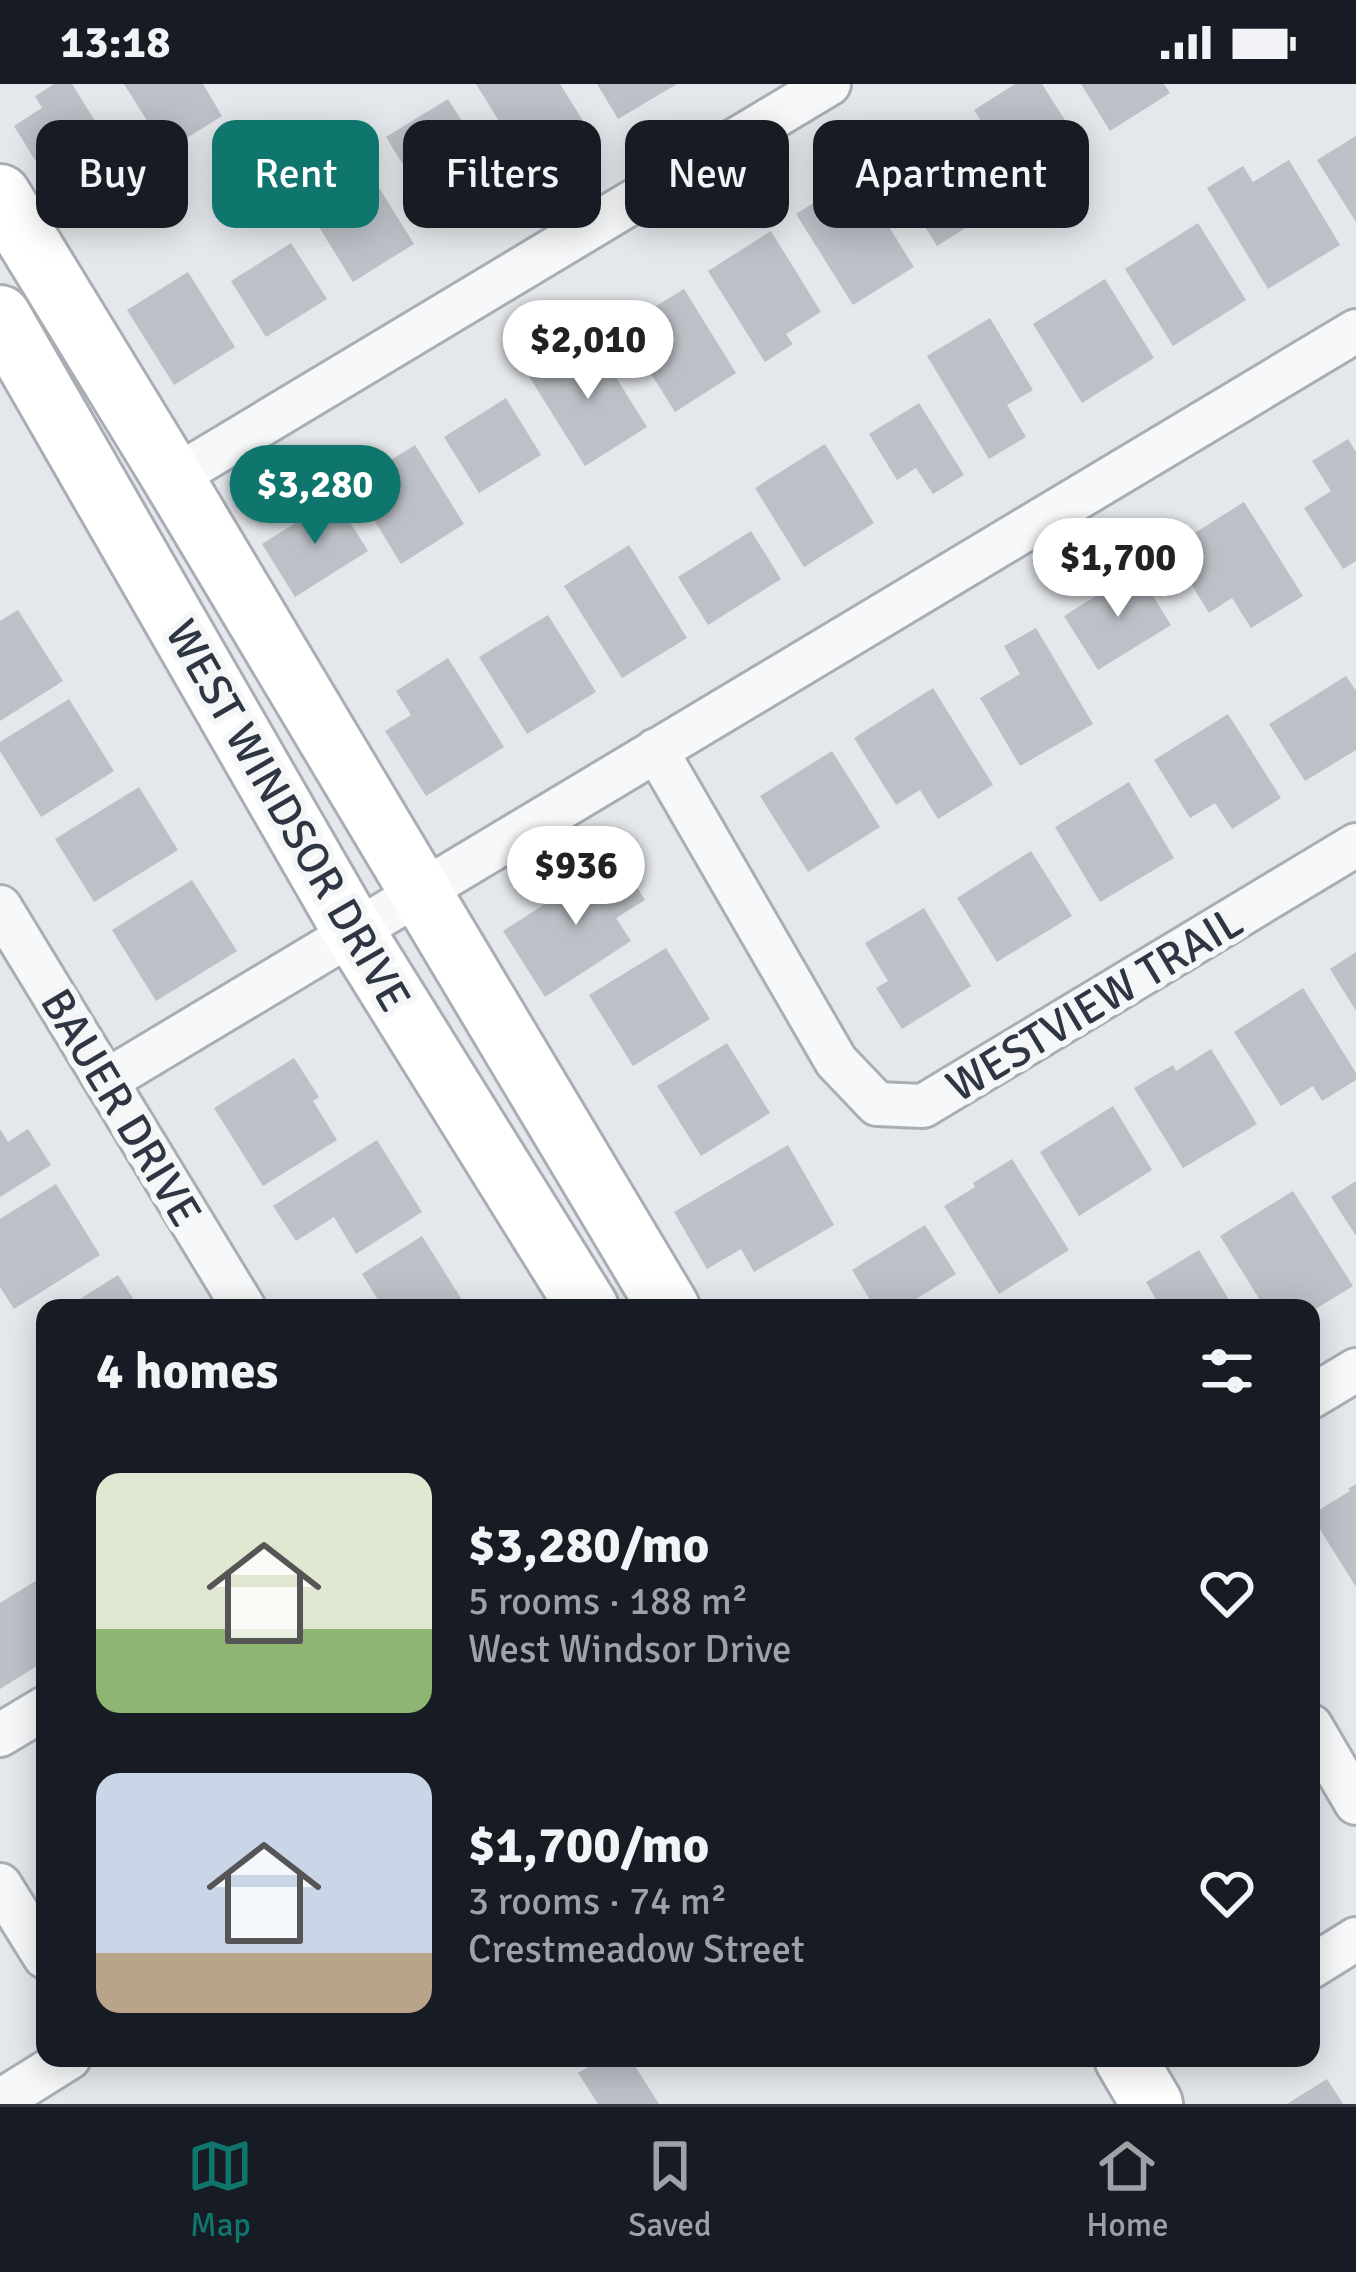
<!DOCTYPE html>
<html lang="en">
<head>
<meta charset="utf-8">
<style>
	:root { --surface:#171b24; --page:#242831; --text:#f1f3f6; --muted:#9ea1a6; --line:#363941; --accent:#0f766e }
	body { margin:0; font-family:Signika,sans-serif; background:var(--page); color:var(--text); height:100vh; display:flex; flex-direction:column; font-size:45px; white-space:nowrap }
	* { box-sizing:border-box; margin:0 }
	p { font-size:39px; color:var(--muted) }
	.icon { flex:none; width:66px; height:66px; fill:none; stroke:currentColor; stroke-width:2; stroke-linecap:round; stroke-linejoin:round }
	.map { position:relative; flex:1; overflow:hidden }
	.details { position:absolute; left:36px; top:1215px; width:1284px; height:768px; display:flex; flex-direction:column; background:var(--surface); border-radius:24px; box-shadow:0 6px 30px #0003 }
	.details>* { flex:none }
	.guide { position:absolute; left:36px; top:36px; width:1284px; height:108px; display:flex; gap:24px }
	.price { position:absolute; translate:-50% -102px; padding:0 27px; border-radius:42px; background:#fff; color:#222; font-size:39px; line-height:78px; filter:drop-shadow(0 3px 6px #0008) }
	.price::after { content:''; position:absolute; left:50%; top:72px; width:36px; height:27px; margin-left:-18px; background:inherit; clip-path:polygon(0 0,100% 0,50% 100%) }
	.price.current { background:var(--accent); color:#fff }
	ul { padding:0; list-style:none }
	li { display:flex; align-items:center; gap:36px; height:300px; padding:0 60px }
	li span { display:grid; place-items:center; flex:none; width:336px; height:240px; border-radius:24px; color:#555 }
	li>.icon { margin-inline-start:auto }
	span .icon { width:144px; height:144px; fill:#fffc; stroke-width:1 }
	li b { font-size:51px }
	h2 { display:flex; justify-content:space-between; align-items:center; height:144px; padding:0 60px; font-size:51px }
	.tag { padding:0 42px; border-radius:24px; background:var(--surface); box-shadow:0 6px 30px #0003; font-size:42px; line-height:108px }
	.tag.current { background:var(--accent); color:#fff }
	.status { display:flex; justify-content:space-between; align-items:center; height:84px; padding:0 60px; background:var(--surface); direction:ltr }
	.status svg { height:33px; fill:currentColor }
	.tab-bar { display:flex; justify-content:space-around; align-items:center; height:168px; border-top:3px solid var(--line); background:var(--surface); font-size:33px; color:var(--muted) }
	.tab-bar a { display:grid; justify-items:center; gap:6px }
	.tab-bar .current { color:var(--accent) }
	.map>svg:first-child { display:block }
</style>
</head>
<body>
<div class="status"><b>13:18</b><svg viewBox="0 0 49 12"><path d="M0 12V9h3v3zM5 12V6h3v6zM10 12V3h3v9zM15 12V0h3v12zM26 1h20v11H26zM47 4h2v5h-2z"/></svg></div>
<div class="map">
<svg width="1356" height="2020" viewBox="0 0 1356 2020">
	<rect width="100%" height="100%" fill="#e4e7eb"/>
	<!-- building -->
	<path fill="#bcc1c7" d="M54 0H72L117 72 56 110 14 42 42 24 35 12Z
		M124 0H203L222 32 166 67Z
		M476 0H560L592 51 531 89Z
		M597 0H677L618 35Z
		M1015 0H1042L1086 69 1025 107 974 26Z
		M1081 0H1164L1170 9 1110 47Z
		M448 15 505 106 467 129 454 108 429 123 386 53Z
		M1356 52V138L1317 76Z
		M955 53 999 123 937 162 884 77 913 59 922 74Z
		M357 68 414 160 353 198 296 106Z
		M1289 76 1340 161 1268 205 1207 104 1243 82 1253 98Z
		M831 108 843 127 869 111 914 183 853 221 796 130Z
		M1198 139 1246 216 1173 262 1125 185Z
		M771 147 821 228 786 250 793 260 765 278 708 187Z
		M291 159 327 215 266 253 231 197Z
		M188 188 235 263 174 301 127 226Z
		M1105 195 1154 274 1082 319 1033 240Z
		M684 205 736 289 675 328 628 253 652 238 646 228Z
		M990 234 1033 306 1007 321 1026 353 989 375 927 272Z
		M592 255 647 343 585 382 530 294Z
		M506 314 541 371 479 409 444 353Z
		M919 319 964 391 933 410 916 384 897 396 869 350Z
		M1348 355 1356 368V477L1343 485 1304 424 1331 407 1312 377Z
		M825 360 874 439 804 483 755 404Z
		M415 361 464 440 401 480 352 400Z
		M335 414 368 467 295 513 262 460Z
		M1244 418 1303 512 1251 544 1232 514 1209 529 1169 465Z
		M751 447 781 495 708 541 678 493Z
		M629 461 687 554 622 594 564 502Z
		M1137 486 1171 541 1098 586 1064 532Z
		M18 526 63 597 0 637V537Z
		M548 531 596 608 527 650 479 573Z
		M1036 544 1093 640 1020 682 980 614 1020 590 1004 562Z
		M448 574 504 663 426 712 385 647 411 631 396 607Z
		M1346 592 1356 607V666L1305 697 1269 640Z
		M933 604 993 701 938 735 920 706 896 721 854 654Z
		M69 615 114 687 41 733 0 667V658Z
		M1228 630 1281 714 1232 745 1215 719 1190 734 1154 676Z
		M832 667 880 743 808 788 760 712Z
		M1129 698 1174 774 1100 818 1055 743Z
		M139 703 178 766 94 818 55 755Z
		M1031 767 1072 832 997 878 957 814Z
		M618 773 645 816 616 834 631 857 545 913 503 847Z
		M192 796 237 867 156 917 112 846Z
		M924 824 971 902 902 945 876 904 888 897 865 859Z
		M666 864 710 935 633 982 589 911Z
		M1356 868V927L1330 885Z
		M1303 904 1356 989V996L1322 1017 1313 1002 1281 1022 1234 948Z
		M727 959 770 1029 701 1072 657 1002Z
		M1211 965 1257 1040 1183 1084 1134 1004 1173 981 1176 987Z
		M294 974 319 1013 313 1017 337 1056 263 1102 214 1024Z
		M1113 1022 1152 1086 1079 1132 1040 1068Z
		M0 1045 8 1058 28 1045 51 1081 0 1113Z
		M377 1056 422 1128 356 1170 334 1133 296 1157 273 1122Z
		M788 1061 834 1141 754 1188 741 1165 707 1185 674 1128Z
		M1012 1075 1069 1166 999 1210 944 1122 975 1103 973 1099Z
		M1356 1097V1152L1331 1113Z
		M56 1100 100 1171 14 1225 0 1203V1135Z
		M1293 1107 1353 1202 1311 1228V1224H1265L1220 1152Z
		M925 1141 956 1190 902 1224H875L852 1186Z
		M422 1152 467 1224H383L362 1190Z
		M1199 1166 1234 1224H1161L1146 1198Z
		M118 1191 139 1224H66Z
		M1356 1400V1503L1311 1431 1350 1407 1348 1405Z
		M37 1496 45 1509V1546L36 1552 45 1567V1577L0 1605V1519Z
		M602 1974H630L659 2020H598L578 1989Z
		M1327 1995 1343 2020H1287Z"/>
	<g fill="none" stroke-linecap="round" stroke-linejoin="round">
		<defs>
			<path id="street" d="M173 394 829 0
				M656 666 836 977 877 1020 923 1022 1356 761
				M0 823 244 1224
				M106 997 1356 247
				M1311 1313 1356 1286
				M1311 1642 1356 1719
				M0 1651 45 1624
				M0 1801 45 1873
				M1311 1883 1356 1855
				M0 2017 69 1974"/>
			<path id="secondary" d="M0 111 173 394 669 1224
				M0 232 354 848 588 1224
				M1125 1974 1152 2020"/>
		</defs>
		<!-- street casing -->
		<use href="#street" stroke="#a9aeb5" stroke-width="48"/>
		<!-- secondary casing -->
		<use href="#secondary" stroke="#a9aeb5" stroke-width="66"/>
		<!-- street -->
		<use href="#street" stroke="#f7f8f9" stroke-width="42"/>
		<!-- secondary -->
		<use href="#secondary" stroke="#fff" stroke-width="60"/>
	</g>
	<g text-anchor="middle" stroke-width="12" stroke-linejoin="round" paint-order="stroke">
		<!-- street labels -->
		<g font-size="45" fill="#2d3642" stroke="#f4f6f8">
			<text transform="translate(289 731) rotate(60)" y="16">WEST WINDSOR DRIVE</text>
			<text transform="translate(1094 919) rotate(-31)" y="16">WESTVIEW TRAIL</text>
			<text transform="translate(122 1023) rotate(59)" y="16">BAUER DRIVE</text>
		</g>
	</g>
</svg>
<b class="price" style="left:588px;top:318px">$2,010</b>
<b class="price current" style="left:315px;top:463px">$3,280</b>
<b class="price" style="left:1118px;top:536px">$1,700</b>
<b class="price" style="left:576px;top:844px">$936</b>
<div class="guide">
<a class="tag">Buy</a>
<a class="tag current">Rent</a>
<a class="tag">Filters</a>
<a class="tag">New</a>
<a class="tag">Apartment</a>
</div>
<section class="details">
<h2>4 homes<svg class="icon" aria-label="filters" viewBox="0 0 24 24"><path d="M4 7h16M4 17h16"/><circle cx="9" cy="7" r="2"/><circle cx="15" cy="17" r="2"/></svg></h2>
<ul>
<li><span style="background:linear-gradient(#dfe7d0 65%,#8fb573 0)"><svg class="icon" aria-label="home" viewBox="0 0 24 24"><path d="M3 11l9-7 9 7M6 9v11h12V9"/></svg></span><div><b>$3,280/mo</b><p>5 rooms · 188 m²</p><p>West Windsor Drive</p></div><svg class="icon" aria-label="heart" viewBox="0 0 24 24"><path d="M12 20l-8-8c-3-5 5-10 8-4 3-6 11-1 8 4z"/></svg></li>
<li><span style="background:linear-gradient(#c9d6e8 75%,#b9a48a 0)"><svg class="icon" aria-label="home" viewBox="0 0 24 24"><path d="M3 11l9-7 9 7M6 9v11h12V9"/></svg></span><div><b>$1,700/mo</b><p>3 rooms · 74 m²</p><p>Crestmeadow Street</p></div><svg class="icon" aria-label="heart" viewBox="0 0 24 24"><path d="M12 20l-8-8c-3-5 5-10 8-4 3-6 11-1 8 4z"/></svg></li>
</ul>
</section>
</div>
<nav class="tab-bar">
<a class="current"><svg class="icon" aria-label="map" viewBox="0 0 24 24"><path d="M3 6l6-2 6 2 6-2v14l-6 2-6-2-6 2zM9 4v14M15 6v14"/></svg>Map</a>
<a><svg class="icon" aria-label="saved" viewBox="0 0 24 24"><path d="M7 4h10v16l-5-4-5 4z"/></svg>Saved</a>
<a><svg class="icon" aria-label="home" viewBox="0 0 24 24"><path d="M3 11l9-7 9 7M6 9v11h12V9"/></svg>Home</a>
</nav>
</body>
</html>
